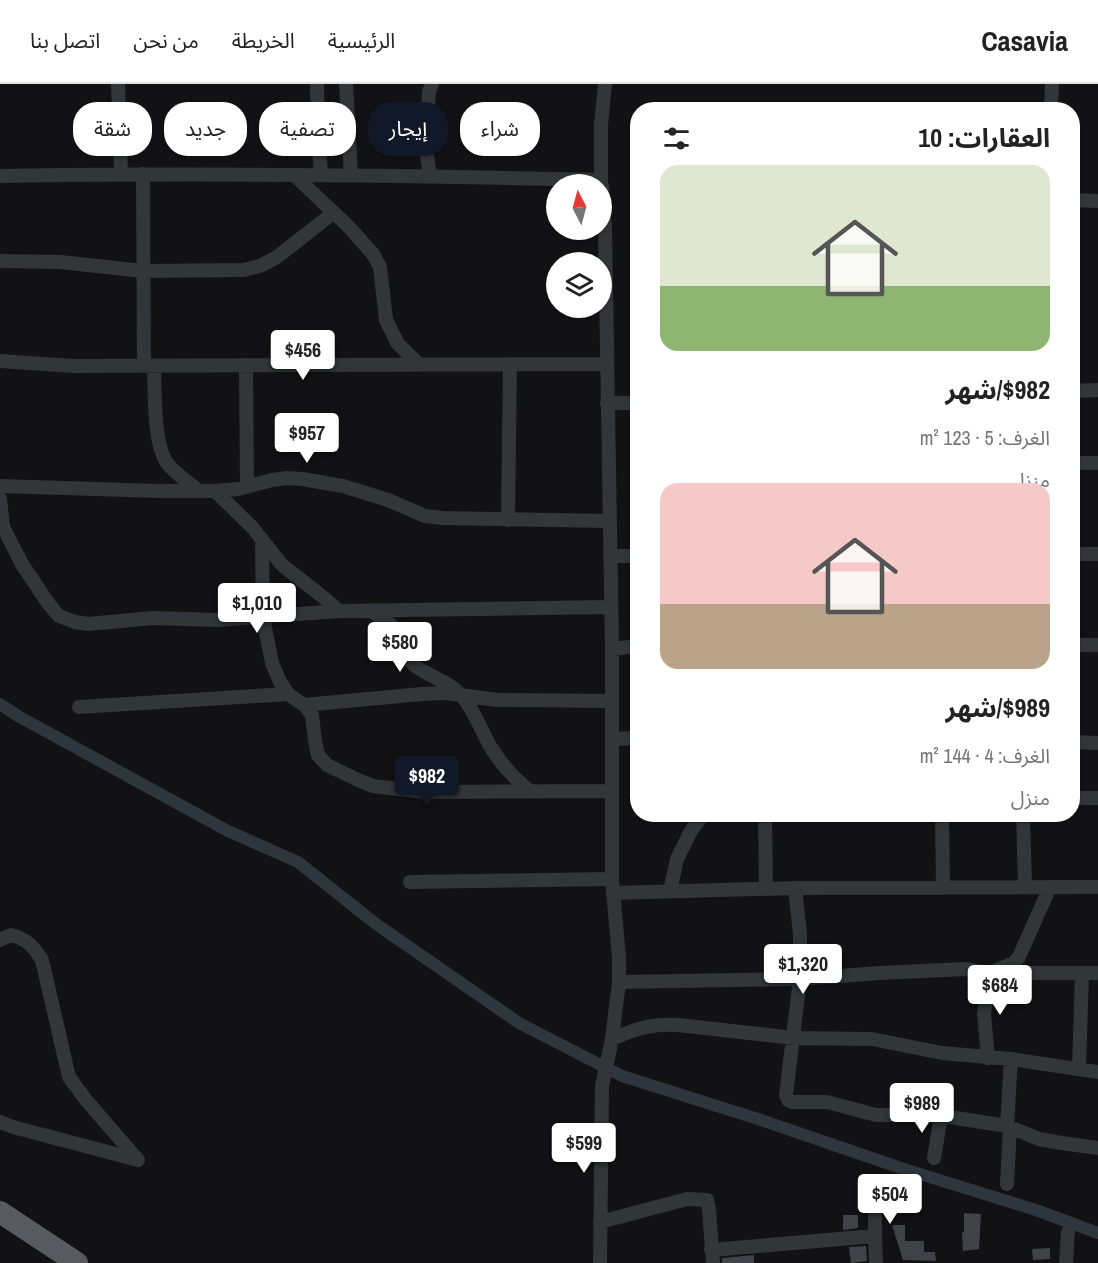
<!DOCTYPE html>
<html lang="ar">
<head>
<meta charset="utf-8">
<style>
	:root { --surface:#fff; --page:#f6f6f6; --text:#222; --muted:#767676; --line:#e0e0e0; --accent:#111827 }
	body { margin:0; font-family:"Archivo Narrow","Noto Sans Arabic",sans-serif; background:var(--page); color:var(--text); direction:rtl; height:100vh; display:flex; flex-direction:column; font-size:22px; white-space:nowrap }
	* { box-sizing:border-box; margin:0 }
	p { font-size:20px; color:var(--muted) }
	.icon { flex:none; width:33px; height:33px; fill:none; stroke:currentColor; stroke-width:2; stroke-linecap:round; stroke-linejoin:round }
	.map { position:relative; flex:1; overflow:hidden; direction:ltr }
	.details { position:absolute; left:630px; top:18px; width:450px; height:720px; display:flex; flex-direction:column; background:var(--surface); border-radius:24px; box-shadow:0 2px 4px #0004; direction:rtl }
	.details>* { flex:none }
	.guide { position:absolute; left:18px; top:18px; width:522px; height:54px; direction:rtl; display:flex; gap:12px }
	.needle { width:39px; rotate:354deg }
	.tools { position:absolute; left:546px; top:90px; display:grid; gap:12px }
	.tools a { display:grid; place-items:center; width:66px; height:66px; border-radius:50%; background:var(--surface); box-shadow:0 2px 4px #0004; font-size:30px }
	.price { position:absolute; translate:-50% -51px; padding:0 14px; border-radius:6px; background:#fff; color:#222; font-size:20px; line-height:39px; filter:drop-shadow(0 2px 3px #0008) }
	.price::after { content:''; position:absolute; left:50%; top:36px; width:18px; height:14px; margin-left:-9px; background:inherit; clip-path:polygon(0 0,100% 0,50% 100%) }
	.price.current { background:var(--accent); color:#fff }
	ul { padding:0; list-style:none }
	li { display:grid; align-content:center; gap:12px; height:318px; padding:0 30px }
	li span { display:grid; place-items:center; height:186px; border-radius:18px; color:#555 }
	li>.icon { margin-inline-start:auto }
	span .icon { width:108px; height:108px; fill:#fffc; stroke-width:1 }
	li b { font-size:26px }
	h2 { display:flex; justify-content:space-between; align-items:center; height:72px; padding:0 30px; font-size:26px }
	.pill { padding:0 21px; border-radius:24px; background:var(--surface); box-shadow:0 2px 4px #0004; font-size:21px; line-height:54px }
	.pill.current { background:var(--accent); color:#fff }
	header { display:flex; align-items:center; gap:36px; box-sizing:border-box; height:84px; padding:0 30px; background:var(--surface); border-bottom:2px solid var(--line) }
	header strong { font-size:28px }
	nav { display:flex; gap:33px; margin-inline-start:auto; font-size:21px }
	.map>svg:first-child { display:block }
</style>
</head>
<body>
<header>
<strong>Casavia</strong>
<nav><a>الرئيسية</a><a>الخريطة</a><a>من نحن</a><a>اتصل بنا</a></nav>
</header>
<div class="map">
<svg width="1098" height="1179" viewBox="0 0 1098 1179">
	<rect width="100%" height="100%" fill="#121214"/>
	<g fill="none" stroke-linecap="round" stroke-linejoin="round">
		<!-- canal -->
		<path stroke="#2c363c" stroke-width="12" d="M0 620 18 632 226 746 298 778 376 840 519 939 622 992 758 1035 904 1085 1036 1126 1098 1149"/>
	</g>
	<!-- building -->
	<path fill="#414247" d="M964 1129 981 1130 979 1165 963 1167 962 1148H964Z
		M843 1131H858V1144L843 1146Z
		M892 1141H905V1157H924V1168H935L936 1177 903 1176Z
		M866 1162 867 1177 851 1179 849 1163Z
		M1050 1164V1175L1033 1176 1032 1165Z
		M754 1171V1179H722V1174Z"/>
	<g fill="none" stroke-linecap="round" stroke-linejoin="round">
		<!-- minor -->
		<path stroke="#333538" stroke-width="14" d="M118 0 121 90
			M317 0 318 49 321 90
			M346 0 351 91
			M1051 26 1052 0
			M143 90 144 282
			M294 91 348 142 373 170 380 183 386 236 398 260 419 280
			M0 92C200 89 401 91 601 96
			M431 92C423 65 428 36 429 8L432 0
			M601 100V41L605 0
			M1072 116 1098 117
			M0 177 60 178 143 187 243 186 260 182 277 173 333 129
			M0 277 73 282 606 280
			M246 281 247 403
			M154 282C155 308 153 358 167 379 174 389 190 399 199 407
			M1072 307 1098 306
			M607 319H638
			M1072 379H1098
			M0 402 159 407H215L238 405 272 396 287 394 302 395 343 402 388 416 425 432 442 434 610 437
			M215 407 252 443 282 481 323 513 339 527
			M0 415 3 443 22 480 48 519 59 532 75 538 88 540 153 534 218 536 339 527 611 523
			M508 436 510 280
			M262 455 263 534 272 579 280 598 288 610 304 621 312 631 315 657 318 671 327 681 358 696 373 702 424 708 612 707
			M1072 470H1098
			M610 472H638
			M371 527C381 533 390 538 396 547 402 558 404 572 413 580 428 593 450 597 463 613 475 628 481 646 490 662 501 680 513 694 530 707
			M1072 561H1098
			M612 565 638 562
			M304 621 422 610 445 609 497 616 612 617
			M79 623 288 610
			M612 655 638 654
			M1072 658 1098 659
			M1072 714H1098
			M765 730 766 805
			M942 730 943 804
			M1023 730 1025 803
			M410 798 612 795
			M795 804 800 850V895L786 1011 788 1016 792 1018H827L876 1031H937L1007 1042 1039 1055 1055 1058 1098 1064
			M670 807 677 775 692 745 704 730
			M613 809 795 804 1098 803
			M0 856 11 851C27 855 33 862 42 876L69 993 86 1016 138 1076
			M997 886 1014 879 1019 873 1050 803
			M619 898 800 895 880 889 965 885 990 889H1098
			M612 955C637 944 651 940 678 941L794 954 872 955 942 969 1011 975 1098 988
			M988 974 984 930 990 889
			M1079 985 1082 889
			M0 1038 13 1043 138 1076
			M1007 1042 1011 975
			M934 1074 941 1032
			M1007 1100 1010 1043
			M875 1105V1152L876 1179
			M600 1138 687 1115 707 1116 709 1125 713 1179
			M711 1166 875 1152
			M600 1179 602 1002 612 955 619 898V874L612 795V565L605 142 602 102
			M1066 1179 1068 1148"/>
		<!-- trunk -->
		<path stroke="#585a60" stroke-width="22" d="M0 1128 77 1179"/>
	</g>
</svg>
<div class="tools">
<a><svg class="needle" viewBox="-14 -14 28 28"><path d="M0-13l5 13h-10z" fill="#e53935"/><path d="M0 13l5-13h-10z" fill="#767676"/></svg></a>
<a><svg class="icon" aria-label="layers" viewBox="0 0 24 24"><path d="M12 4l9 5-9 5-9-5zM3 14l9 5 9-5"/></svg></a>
</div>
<b class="price" style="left:303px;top:297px">$456</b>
<b class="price" style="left:307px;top:380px">$957</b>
<b class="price" style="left:257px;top:550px">$1,010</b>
<b class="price" style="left:400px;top:589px">$580</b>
<b class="price current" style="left:427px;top:723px">$982</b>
<b class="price" style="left:803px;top:911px">$1,320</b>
<b class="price" style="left:1000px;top:932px">$684</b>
<b class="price" style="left:922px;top:1050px">$989</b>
<b class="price" style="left:584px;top:1090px">$599</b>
<b class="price" style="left:890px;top:1141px">$504</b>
<div class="guide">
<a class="pill">شراء</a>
<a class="pill current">إيجار</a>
<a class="pill">تصفية</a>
<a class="pill">جديد</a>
<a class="pill">شقة</a>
</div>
<section class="details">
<h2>العقارات: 10<svg class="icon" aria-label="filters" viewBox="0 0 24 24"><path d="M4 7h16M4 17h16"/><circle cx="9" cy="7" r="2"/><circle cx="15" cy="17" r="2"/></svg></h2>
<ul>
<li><span style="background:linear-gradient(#dfe7d0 65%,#8fb573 0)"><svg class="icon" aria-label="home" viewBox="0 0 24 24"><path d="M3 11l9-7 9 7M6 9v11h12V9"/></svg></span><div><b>$982/شهر</b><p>الغرف: 5 · 123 m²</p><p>منزل</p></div></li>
<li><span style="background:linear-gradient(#f6c9c9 65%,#b9a48a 0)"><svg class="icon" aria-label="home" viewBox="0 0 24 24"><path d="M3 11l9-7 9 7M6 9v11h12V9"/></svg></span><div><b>$989/شهر</b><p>الغرف: 4 · 144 m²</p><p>منزل</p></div></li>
</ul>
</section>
</div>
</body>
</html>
